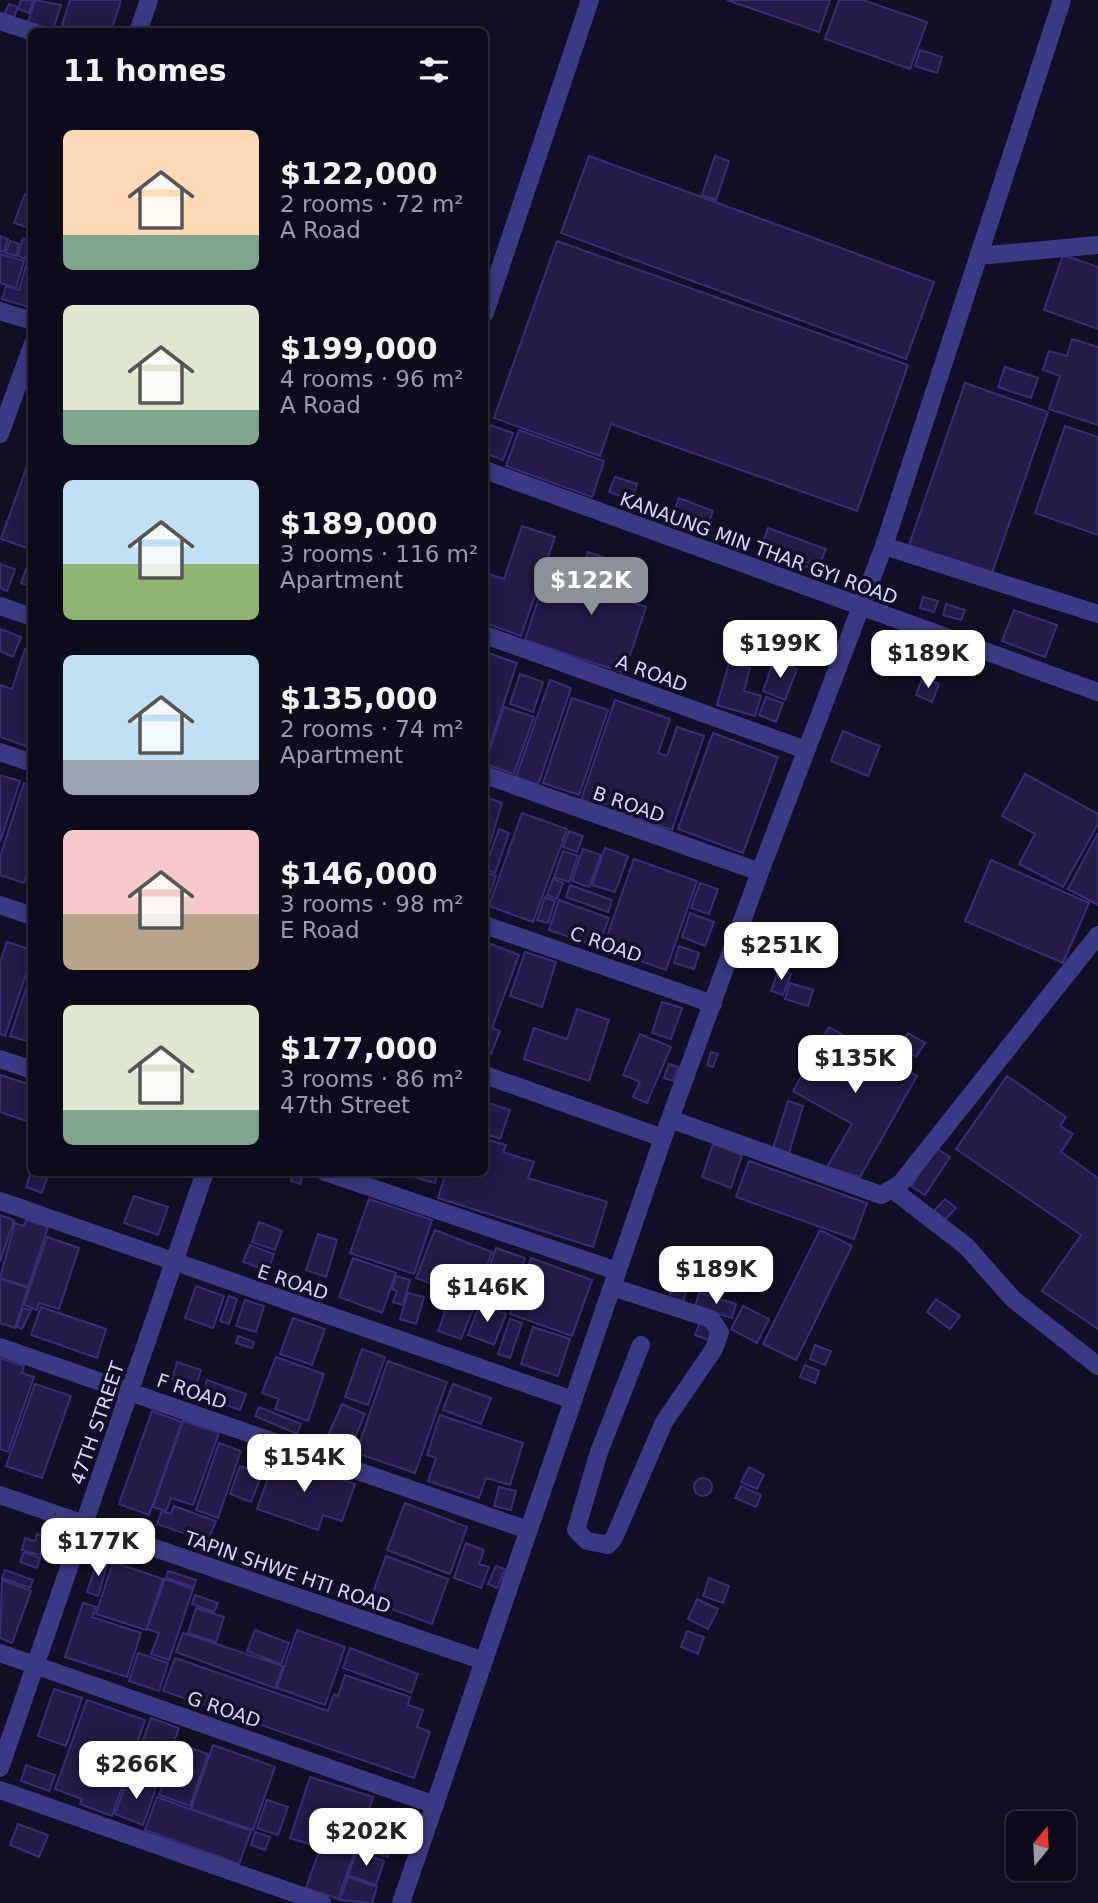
<!DOCTYPE html>
<html lang="en">
<head>
<meta charset="utf-8">
<style>
	:root { --surface:#0e0b1c; --page:#1c1929; --text:#f1f3f6; --muted:#9b9ba3; --line:#2e2b3b; --accent:#8c9099 }
	body { margin:0; font-family:"DejaVu Sans",sans-serif; background:var(--page); color:var(--text); height:100vh; display:flex; flex-direction:column; font-size:26px; white-space:nowrap }
	* { box-sizing:border-box; margin:0 }
	p { font-size:23px; color:var(--muted) }
	.icon { flex:none; width:38px; height:38px; fill:none; stroke:currentColor; stroke-width:2; stroke-linecap:round; stroke-linejoin:round }
	.map { position:relative; flex:1; overflow:hidden }
	.details { position:absolute; left:28px; top:28px; width:460px; height:1148px; display:flex; flex-direction:column; background:var(--surface); border-radius:10px; box-shadow:0 4px 18px #0003,0 0 0 2px var(--line) }
	.details>* { flex:none }
	.needle { width:46px; rotate:18deg }
	.fabs { position:absolute; left:1006px; top:1811px; display:grid; gap:14px }
	.fabs a { display:grid; place-items:center; width:70px; height:70px; border-radius:10px; background:var(--surface); box-shadow:0 4px 18px #0003,0 0 0 2px var(--line); font-size:35px }
	.price { position:absolute; translate:-50% -60px; padding:0 16px; border-radius:14px; background:#fff; color:#222; font-size:23px; line-height:46px; filter:drop-shadow(0 2px 4px #0008) }
	.price::after { content:''; position:absolute; left:50%; top:42px; width:21px; height:16px; margin-left:-10px; background:inherit; clip-path:polygon(0 0,100% 0,50% 100%) }
	.price.active { background:var(--accent); color:#fff }
	ul { padding:0; list-style:none }
	li { display:flex; align-items:center; gap:21px; height:175px; padding:0 35px }
	li span { display:grid; place-items:center; flex:none; width:196px; height:140px; border-radius:10px; color:#555 }
	li>.icon { margin-inline-start:auto }
	span .icon { width:84px; height:84px; fill:#fffc; stroke-width:1 }
	li b { font-size:30px }
	h2 { display:flex; justify-content:space-between; align-items:center; height:84px; padding:0 35px; font-size:30px }
	.map>svg:first-child { display:block }
</style>
</head>
<body>
<div class="map">
<svg width="1098" height="1903" viewBox="0 0 1098 1903">
	<rect width="100%" height="100%" fill="#130f26"/>
	<!-- building -->
	<path fill="#241b47" stroke="#3b2d73" stroke-width="2" d="M21 0 33 1 29 13 18 9Z
		M35 0 61 5 53 30 28 22Z
		M70 0H121L111 32H77L62 25Z
		M727 0H830L819 32Z
		M839 0H863L927 22 910 69 825 39Z
		M9 4 18 7 13 19 4 15Z
		M920 50 942 57 937 73 915 66Z
		M589 156 934 282 906 359 561 233Z
		M715 156 729 161 716 200 702 195Z
		M25 194 32 197V229L14 223Z
		M0 236 8 239 4 252 0 251Z
		M23 238 31 241 25 259 18 256Z
		M10 241 19 244 16 256 6 253Z
		M557 241 908 365 857 511 611 424 600 456 494 418Z
		M0 254 24 261 16 288 0 283Z
		M1063 255 1098 267V329L1044 310Z
		M28 258 32 259V308L2 299 6 286 19 290Z
		M1072 339 1098 347V425L1049 409 1060 376 1043 370 1049 351 1067 356Z
		M1005 367 1038 378 1031 398 998 387Z
		M965 383 1048 412 992 573 909 545Z
		M490 425 513 433 503 460 485 453Z
		M1065 426 1098 437V535L1035 513Z
		M519 430 604 461 592 497 506 466Z
		M32 452V544L30 549 1 539Z
		M615 477 637 484 632 500 609 492Z
		M679 498 713 511 706 530 672 517Z
		M522 526 555 537 521 636 485 623V580L487 573 504 579Z
		M768 528 826 549 817 571 760 550Z
		M588 552 632 567 622 599 646 607 624 673 525 640 542 588 573 598Z
		M30 558 32 559V587L21 583Z
		M0 564 15 569 7 591 0 588Z
		M923 597 938 601 934 612 920 608Z
		M946 604 965 610 961 620 943 615Z
		M1014 610 1057 625 1045 657 1002 641Z
		M0 629 21 637 13 657 0 651Z
		M25 649 32 651V748L0 737V685L12 689Z
		M485 652 517 663 485 760Z
		M774 660 797 669 785 700 763 691Z
		M729 663 750 668 744 691 761 696 755 716 717 705Z
		M520 674 543 682 533 712 510 704Z
		M923 677 939 684 932 702 916 695Z
		M550 680 571 688 538 785 516 777Z
		M766 697 783 703 776 722 759 715Z
		M572 698 608 710 579 795 543 783Z
		M615 700 670 719 658 753 667 756 677 727 704 736 672 830 581 800Z
		M504 707 534 717 514 774 485 764Z
		M843 731 880 746 868 776 831 761Z
		M713 733 778 757 743 853 678 829Z
		M1025 774 1098 814V824L1063 887 1019 864 1035 834 1002 816Z
		M0 775 20 781 0 842Z
		M24 783 32 785V860L24 883 0 875V857Z
		M485 797 502 803 488 850 485 849Z
		M522 813 567 829 533 922 489 906Z
		M499 829 509 833 495 873 485 869Z
		M569 831 583 836 577 852 563 847Z
		M1098 833V905L1068 889Z
		M605 848 628 856 615 892 592 885Z
		M583 849 601 855 589 887 572 881Z
		M563 851 578 856 569 882 554 877Z
		M634 859 697 881 666 970 603 948Z
		M991 860 1089 903 1063 963 965 921Z
		M485 872 496 876 485 908Z
		M553 879 563 883 557 899 547 895Z
		M700 883 718 889 709 914 691 908Z
		M570 885 612 900 608 912 566 897Z
		M545 897 555 901 548 923 537 920Z
		M559 900 609 918 598 947 549 930Z
		M690 913 714 922 705 946 682 937Z
		M7 942 32 950V957L5 1036 0 1034V962Z
		M491 944 519 955 492 1028 500 1031 491 1054 485 1051V961Z
		M679 946 699 953 694 969 674 963Z
		M525 952 556 962 542 1007 510 996Z
		M779 969 791 974 783 995 771 991Z
		M32 971V1043L10 1036Z
		M790 983 813 990 808 1006 785 999Z
		M662 1002 682 1008 671 1039 652 1033Z
		M577 1009 609 1020 589 1081 524 1059 534 1028 567 1039Z
		M829 1027 917 1076 860 1177 827 1167 852 1124 793 1091Z
		M908 1033 925 1043 916 1057 900 1047Z
		M640 1034 671 1047 647 1103 633 1097 640 1082 623 1075Z
		M711 1052 718 1054 713 1067 707 1065Z
		M669 1064 678 1067 673 1081 664 1078Z
		M0 1075 32 1085V1123L0 1112Z
		M1007 1076 1066 1117 1060 1126 1073 1134 1061 1152 1098 1178V1329L1042 1291 1081 1235 956 1149Z
		M788 1101 803 1106 789 1153 773 1148Z
		M485 1102 510 1110 500 1139 485 1134Z
		M485 1139 506 1145 503 1152 534 1162 528 1178 607 1202 593 1247 438 1198 446 1172H485Z
		M713 1144 742 1155 731 1188 702 1177Z
		M936 1148 950 1157 925 1195 911 1186Z
		M749 1161 867 1203 854 1239 736 1197Z
		M32 1169V1172H49L42 1193 26 1187Z
		M415 1172H438L435 1183 414 1177Z
		M294 1173 303 1175 300 1184 291 1181Z
		M134 1196 168 1207 158 1235 124 1223Z
		M369 1199 432 1220 414 1274 350 1253Z
		M945 1199 956 1208 944 1221 934 1211Z
		M0 1215 14 1220 0 1262Z
		M26 1220 48 1227 28 1287 0 1278 15 1223 24 1226Z
		M259 1222 282 1231 275 1250 252 1242Z
		M435 1230 492 1252 474 1300 416 1278Z
		M820 1230 852 1246 796 1360 763 1344Z
		M318 1234 337 1240 326 1277 306 1270Z
		M47 1237 79 1248 59 1309 39 1303 37 1310 24 1305Z
		M250 1245 274 1254 268 1271 243 1262Z
		M496 1248 525 1258 508 1308 479 1298Z
		M353 1258 396 1273 382 1313 339 1297Z
		M531 1258 592 1280 572 1336 510 1314Z
		M731 1272 743 1276 738 1291 726 1287Z
		M396 1276 410 1280 403 1305 393 1302 397 1291 392 1289Z
		M0 1279 28 1288 15 1328 0 1323Z
		M196 1286 224 1296 213 1328 185 1318Z
		M672 1287 686 1292 683 1302 669 1297Z
		M408 1293 424 1297 416 1324 400 1319Z
		M699 1293 736 1304 732 1318 695 1307Z
		M229 1296 237 1299 229 1324 220 1321Z
		M451 1297 474 1306 461 1339 438 1331Z
		M936 1299 960 1316 950 1329 927 1312Z
		M245 1300 264 1306 256 1332 236 1326Z
		M480 1304 506 1314 494 1345 468 1335Z
		M743 1306 769 1319 757 1343 731 1329Z
		M41 1307 106 1329 97 1358 31 1335Z
		M23 1308 31 1310 22 1329 17 1327Z
		M293 1318 325 1329 312 1365 280 1354Z
		M510 1319 522 1323 510 1358 498 1354Z
		M700 1322 713 1328 708 1340 695 1335Z
		M533 1327 570 1339 558 1376 521 1364Z
		M238 1336 254 1342 252 1348 236 1343Z
		M815 1345 831 1351 825 1365 810 1359Z
		M362 1349 385 1357 368 1405 345 1397Z
		M276 1357 324 1374 308 1421 275 1409 279 1399 262 1393Z
		M0 1358 24 1366 22 1373 34 1377 8 1452 0 1449Z
		M388 1361 447 1382 415 1473 356 1453Z
		M177 1362 201 1370 196 1387 172 1379Z
		M805 1365 819 1371 815 1383 800 1377Z
		M207 1380 246 1394 240 1410 202 1396Z
		M35 1384 71 1396 42 1478 6 1466Z
		M453 1384 491 1398 481 1424 443 1410Z
		M342 1404 365 1414 349 1451 326 1440Z
		M259 1407 301 1424 297 1434 255 1416Z
		M152 1411 182 1422 149 1515 119 1504Z
		M440 1415 523 1443 510 1485 486 1478 479 1498 428 1481 436 1458 427 1455Z
		M183 1421 219 1433 193 1505 171 1498 166 1511 153 1507Z
		M219 1443 241 1451 218 1518 196 1510Z
		M276 1456 355 1484 342 1521 323 1515 318 1530 257 1509Z
		M240 1466 262 1474 251 1502 230 1494Z
		M749 1467 764 1475 757 1489 741 1482Z
		M694 1487a9 9 0 1 1 18 0a9 9 0 1 1-18 0Z
		M741 1486 761 1495 756 1507 735 1498Z
		M499 1487 516 1491 511 1510 494 1506Z
		M405 1503 467 1527 450 1574 387 1550Z
		M174 1506 216 1521 209 1538 204 1536 203 1540 157 1524 162 1511 171 1514Z
		M37 1534 45 1537 40 1555 22 1550 25 1538 35 1541Z
		M466 1543 484 1550 479 1564 489 1567 481 1588 454 1578Z
		M24 1552 40 1558 37 1568 20 1562Z
		M386 1556 448 1579 432 1624 370 1601Z
		M98 1559 108 1562 98 1596 87 1592Z
		M113 1562 163 1579 146 1630 96 1614Z
		M496 1566 505 1569 497 1588 488 1584Z
		M5 1570 33 1580 30 1588 2 1578Z
		M168 1571 196 1580 194 1587 166 1578Z
		M709 1578 729 1586 723 1603 703 1596Z
		M165 1579 193 1589 169 1660 151 1654 159 1633 147 1629Z
		M2 1580 31 1591 12 1643 0 1638Z
		M195 1595 218 1603 214 1612 192 1604Z
		M697 1599 718 1609 708 1629 688 1619Z
		M83 1603 96 1607 92 1617 141 1633 127 1677 65 1657Z
		M196 1608 224 1617 216 1642 188 1633Z
		M255 1630 289 1643 281 1664 247 1651Z
		M297 1630 345 1647 325 1705 277 1688Z
		M687 1631 704 1637 698 1654 681 1647Z
		M183 1633 283 1666 275 1688 176 1652Z
		M350 1648 418 1674 411 1693 343 1668Z
		M138 1653 168 1663 159 1691 129 1681Z
		M175 1658 328 1711 334 1694 338 1696 345 1675 410 1697 408 1705 423 1710 417 1727 430 1732 414 1778 163 1691Z
		M54 1689 82 1698 66 1746 38 1736Z
		M87 1700 145 1720 112 1816 80 1804 82 1799 55 1789Z
		M151 1718 179 1728 160 1779 133 1768Z
		M177 1743 208 1754 190 1806 159 1795Z
		M213 1745 275 1767 253 1830 191 1809Z
		M26 1765 55 1775 49 1791 21 1781Z
		M310 1777 373 1797 357 1847 322 1836 318 1847 290 1838Z
		M128 1778 156 1788 143 1825 115 1814Z
		M157 1797 251 1831 239 1864 145 1830Z
		M267 1800 288 1807 278 1835 257 1828Z
		M373 1809 401 1818 388 1857 360 1848Z
		M18 1824 48 1835 39 1857 10 1845Z
		M255 1832 270 1837 265 1850 251 1845Z
		M323 1840 355 1851 338 1899 306 1888Z
		M357 1851 384 1861 376 1885 348 1875Z
		M348 1877 377 1887 372 1903 340 1900Z"/>
	<g fill="none" stroke-linecap="round" stroke-linejoin="round">
		<!-- minor -->
		<path stroke="#3d3a85" stroke-width="18" d="M0 21 33 32
			M138 32 149 0
			M978 256 1098 245
			M0 311 32 321
			M485 313 590 0
			M0 434 32 346
			M485 470 1098 692
			M884 546 1098 614
			M0 606 32 617
			M485 635 806 750
			M0 752 32 763
			M485 775 760 872
			M0 905 32 916
			M485 925 713 1004
			M0 1059 32 1070
			M485 1075 663 1138
			M670 1119 881 1195 900 1184 1098 935
			M325 1172 617 1271
			M892 1189 966 1246 1013 1299 1098 1366
			M0 1201 573 1400
			M612 1287 711 1319 720 1332 714 1349 664 1422 614 1538 608 1545 587 1541 576 1530 599 1452 641 1345
			M0 1347 528 1530
			M0 1495 484 1661
			M0 1653 435 1805
			M0 1768 205 1172
			M0 1790 322 1903
			M401 1903 663 1138 760 872 884 546 1062 0"/>
	</g>
	<g text-anchor="middle" stroke-width="7" stroke-linejoin="round" paint-order="stroke">
		<!-- street labels -->
		<g font-size="19" fill="#d9d4ff" stroke="#130f26">
			<text transform="translate(759 548) rotate(20)" y="7">KANAUNG MIN THAR GYI ROAD</text>
			<text transform="translate(652 673) rotate(20)" y="7">A ROAD</text>
			<text transform="translate(629 804) rotate(19)" y="7">B ROAD</text>
			<text transform="translate(606 944) rotate(19)" y="7">C ROAD</text>
			<text transform="translate(293 1282) rotate(19)" y="7">E ROAD</text>
			<text transform="translate(192 1391) rotate(19)" y="7">F ROAD</text>
			<text transform="translate(97 1423) rotate(-71)" y="7">47TH STREET</text>
			<text transform="translate(288 1572) rotate(19)" y="7">TAPIN SHWE HTI ROAD</text>
			<text transform="translate(224 1709) rotate(19)" y="7">G ROAD</text>
		</g>
	</g>
</svg>
<div class="fabs">
<a><svg class="needle" viewBox="-14 -14 28 28"><path d="M0-13l5 13h-10z" fill="#e53935"/><path d="M0 13l5-13h-10z" fill="#9b9ba3"/></svg></a>
</div>
<b class="price active" style="left:591px;top:617px">$122K</b>
<b class="price" style="left:780px;top:680px">$199K</b>
<b class="price" style="left:928px;top:690px">$189K</b>
<b class="price" style="left:781px;top:982px">$251K</b>
<b class="price" style="left:855px;top:1095px">$135K</b>
<b class="price" style="left:716px;top:1306px">$189K</b>
<b class="price" style="left:487px;top:1324px">$146K</b>
<b class="price" style="left:304px;top:1494px">$154K</b>
<b class="price" style="left:98px;top:1578px">$177K</b>
<b class="price" style="left:136px;top:1801px">$266K</b>
<b class="price" style="left:366px;top:1868px">$202K</b>
<section class="details">
<h2>11 homes<svg class="icon" aria-label="filters" viewBox="0 0 24 24"><path d="M4 7h16M4 17h16"/><circle cx="9" cy="7" r="2"/><circle cx="15" cy="17" r="2"/></svg></h2>
<ul>
<li><span style="background:linear-gradient(#ffd9b3 75%,#7fa58c 0)"><svg class="icon" aria-label="home" viewBox="0 0 24 24"><path d="M3 11l9-7 9 7M6 9v11h12V9"/></svg></span><div><b>$122,000</b><p>2 rooms · 72 m²</p><p>A Road</p></div></li>
<li><span style="background:linear-gradient(#dfe7d0 75%,#7fa58c 0)"><svg class="icon" aria-label="home" viewBox="0 0 24 24"><path d="M3 11l9-7 9 7M6 9v11h12V9"/></svg></span><div><b>$199,000</b><p>4 rooms · 96 m²</p><p>A Road</p></div></li>
<li><span style="background:linear-gradient(#bfe0f5 60%,#8fb573 0)"><svg class="icon" aria-label="home" viewBox="0 0 24 24"><path d="M3 11l9-7 9 7M6 9v11h12V9"/></svg></span><div><b>$189,000</b><p>3 rooms · 116 m²</p><p>Apartment</p></div></li>
<li><span style="background:linear-gradient(#bfe0f5 75%,#9aa5b1 0)"><svg class="icon" aria-label="home" viewBox="0 0 24 24"><path d="M3 11l9-7 9 7M6 9v11h12V9"/></svg></span><div><b>$135,000</b><p>2 rooms · 74 m²</p><p>Apartment</p></div></li>
<li><span style="background:linear-gradient(#f6c9c9 60%,#b9a48a 0)"><svg class="icon" aria-label="home" viewBox="0 0 24 24"><path d="M3 11l9-7 9 7M6 9v11h12V9"/></svg></span><div><b>$146,000</b><p>3 rooms · 98 m²</p><p>E Road</p></div></li>
<li><span style="background:linear-gradient(#dfe7d0 75%,#7fa58c 0)"><svg class="icon" aria-label="home" viewBox="0 0 24 24"><path d="M3 11l9-7 9 7M6 9v11h12V9"/></svg></span><div><b>$177,000</b><p>3 rooms · 86 m²</p><p>47th Street</p></div></li>
</ul>
</section>
</div>
</body>
</html>
